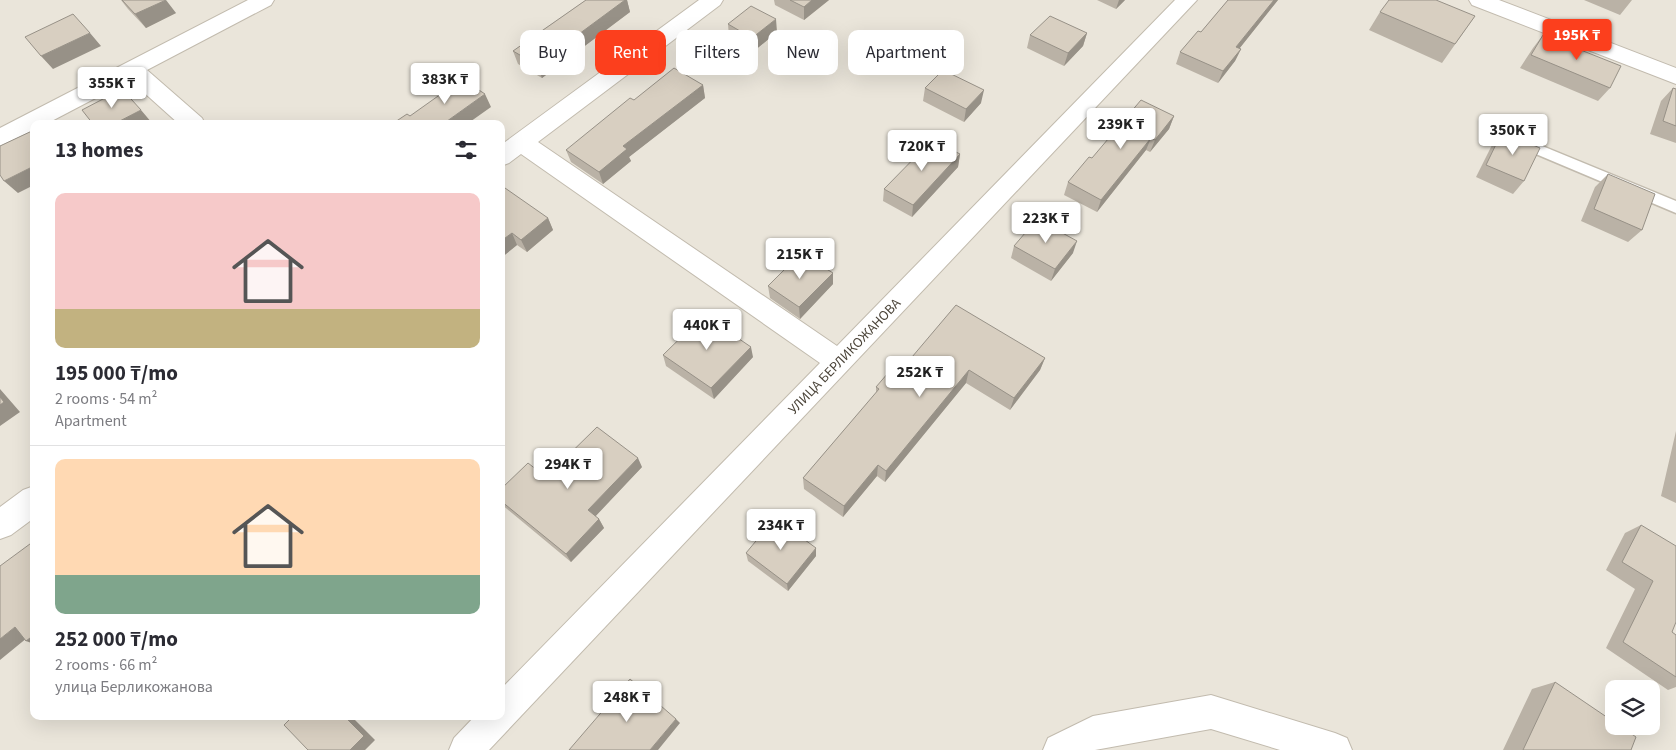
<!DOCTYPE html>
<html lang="en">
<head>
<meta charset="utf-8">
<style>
	:root { --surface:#fff; --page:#f7f7f7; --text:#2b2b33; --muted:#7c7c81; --line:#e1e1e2; --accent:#fc3f1d }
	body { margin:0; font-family:"Source Sans 3",sans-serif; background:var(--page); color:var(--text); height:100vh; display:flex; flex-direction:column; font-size:19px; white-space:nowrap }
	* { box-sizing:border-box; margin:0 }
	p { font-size:16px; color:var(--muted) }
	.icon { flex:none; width:28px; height:28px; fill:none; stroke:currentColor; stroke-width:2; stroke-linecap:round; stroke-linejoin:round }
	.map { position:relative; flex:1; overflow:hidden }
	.sheet { position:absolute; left:30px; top:120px; width:475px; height:600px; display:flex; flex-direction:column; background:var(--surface); border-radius:10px; box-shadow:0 5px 20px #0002 }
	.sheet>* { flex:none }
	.guide { position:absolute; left:520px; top:30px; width:475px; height:45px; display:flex; gap:10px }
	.fabs { position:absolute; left:1605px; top:680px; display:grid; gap:10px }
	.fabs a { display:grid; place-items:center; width:55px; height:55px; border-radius:10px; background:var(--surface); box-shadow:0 5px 20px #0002; font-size:25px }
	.price { position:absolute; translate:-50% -42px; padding:0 11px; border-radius:5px; background:#fff; color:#222; font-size:16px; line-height:32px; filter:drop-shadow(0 1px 2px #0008) }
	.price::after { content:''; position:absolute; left:50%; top:30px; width:15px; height:11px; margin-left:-8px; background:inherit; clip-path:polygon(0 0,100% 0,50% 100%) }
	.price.current { background:var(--accent); color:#fff }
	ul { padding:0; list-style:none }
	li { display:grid; align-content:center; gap:10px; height:265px; padding:0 25px }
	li+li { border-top:1px solid var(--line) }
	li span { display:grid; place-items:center; height:155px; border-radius:10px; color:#555 }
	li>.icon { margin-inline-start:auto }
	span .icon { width:90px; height:90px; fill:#fffc; stroke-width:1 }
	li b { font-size:21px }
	h2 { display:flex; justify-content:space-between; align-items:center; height:60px; padding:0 25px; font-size:21px }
	.pill { padding:0 18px; border-radius:10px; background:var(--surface); box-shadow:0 5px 20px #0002; font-size:18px; line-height:45px }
	.pill.current { background:var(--accent); color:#fff }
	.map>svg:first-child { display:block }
</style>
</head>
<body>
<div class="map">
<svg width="1676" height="750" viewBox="0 0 1676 750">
	<rect width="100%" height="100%" fill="#f6f3ec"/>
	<!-- residential -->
	<path fill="#eae5da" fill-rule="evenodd" d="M0 0H1676V750H0ZM34 124H501V716H34ZM1614 689H1651V726H1614Z"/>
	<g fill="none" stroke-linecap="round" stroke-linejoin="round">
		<defs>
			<path id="service" d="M1491 125 1676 201V213L1486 133 1484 130 1486 127Z"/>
			<path id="minor" d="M248 0H274L271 5 147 70 202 118 205 124H179L130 80 46 124H34V130L0 146V128Z
				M699 0H723L720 5 538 142 837 346 1175 0H1197L489 750H449L454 738 475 716H501V689L820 363 521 154 509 163 501 166V145Z
				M1469 0H1499L1676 68V84L1472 5Z
				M34 486V518L11 535 0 539V507L23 490Z
				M1211 695 1335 733 1347 738 1352 750H1280L1211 729 1095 750H1043L1048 738 1093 716Z"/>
		</defs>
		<!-- service casing -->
		<use href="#service" stroke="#c2bbae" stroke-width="3"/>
		<!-- minor casing -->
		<use href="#minor" stroke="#c2bbae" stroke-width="2"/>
		<!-- service -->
		<use href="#service" fill="#fff" fill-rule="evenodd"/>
		<!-- minor -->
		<use href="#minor" fill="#fff" fill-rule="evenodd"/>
	</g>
	<!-- wall -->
	<path fill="#bab2a6" d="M121 0H122L176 13 146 28 128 9Z
		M586 0H627L630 12 542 78 518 64 513 51Z
		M774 0H829L804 20 775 5Z
		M1097 0H1125L1116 9Z
		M1228 0H1278L1239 49H1241L1235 61 1218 83 1176 64 1180 52 1201 32Z
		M1584 0H1632L1620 15Z
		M1380 12 1475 16 1442 63 1369 30Z
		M728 24 777 32 754 51 729 37Z
		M1087 33 1083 46 1064 66 1027 48 1030 35Z
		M1543 35 1610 88 1598 101 1520 68 1533 48Z
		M703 85 705 98 629 157 631 161 603 184 571 162 566 150Z
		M925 88 981 103 964 122 923 101Z
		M1673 88 1676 89V143L1650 134 1661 101Z
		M1174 116 1169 129 1150 152 1146 150 1097 212 1064 195 1068 182 1092 158Z
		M1502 132 1524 181 1513 194 1476 177 1492 145Z
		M960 154 958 167 912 217 883 201 884 189Z
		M1608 174 1642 230 1628 242 1581 221 1595 187Z
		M501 192 548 218 553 230 527 252 517 245 501 258Z
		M1014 246 1073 253 1051 281 1011 258Z
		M833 273V284L800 319 770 298 768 286Z
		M663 355 753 357 714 399 666 366Z
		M1045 358 1040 370 1010 410 966 383 885 482 877 476 843 517 804 489 803 478 876 393V387L901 370Z
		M1676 431V503L1661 496Z
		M642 467 595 516 599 519 604 528 571 562 501 504V489L546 477Z
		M1641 525 1672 632 1676 635V687L1668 690 1606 648 1635 589 1606 570 1625 533Z
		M746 553 816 556 788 591 748 561Z
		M1555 682 1631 750H1503L1532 689Z"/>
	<!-- shaded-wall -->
	<path fill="#979187" d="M166 0 176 13 146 28 135 14Z
		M625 0H627L630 12 542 78 537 65Z
		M812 0H829L804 20V7Z
		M1119 0H1125L1116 9Z
		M1274 0H1278L1231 59 1236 47Z
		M776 19 777 32 754 51 752 38Z
		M90 33 101 46 53 69 41 56Z
		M1087 33 1083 46 1064 66 1068 53Z
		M1241 49 1235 61 1218 83 1223 71Z
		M703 85 705 98 629 157 631 161 603 184 599 172 623 146Z
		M984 90 981 103 964 122 966 109Z
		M485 94 491 107 467 124H443Z
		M141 110 152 123 150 124H114Z
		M1174 116 1169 129 1150 152 1155 140Z
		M1151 138 1146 150 1097 212 1101 200Z
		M960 154 958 167 912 217 913 205Z
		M34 166V185L18 193 4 181Z
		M548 218 553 230 527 252 521 240Z
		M512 233 517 245 501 258V241Z
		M1077 241 1073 253 1051 281 1055 269Z
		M833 273V284L800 319 799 307Z
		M751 347 753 357 714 399 711 388Z
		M1045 358 1040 370 1010 410 1014 398Z
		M969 370 966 383 885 482 886 471Z
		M0 389 20 412 0 426Z
		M638 458 642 467 593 519 588 510Z
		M878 465 877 476 843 517 844 506Z
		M599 519 604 528 571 562 566 554Z
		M816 548V556L788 591 787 584Z
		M15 627 33 633 0 660V639Z
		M34 635V644L26 641Z
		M344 716H351L375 740 365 750H350Z
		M676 719 680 723 658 750H650Z"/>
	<!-- building -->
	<path fill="#d8cfc1" stroke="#979187" d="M122 0H166L135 14Z
		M586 0H625L537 65 513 51Z
		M790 0H812L804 7Z
		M1228 0H1274L1236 47 1241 49 1223 71 1180 52 1198 31 1201 32Z
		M1389 0H1436L1475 16 1455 44 1380 12Z
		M751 6 776 19 752 38 728 24Z
		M73 14 90 33 41 56 25 37Z
		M1050 16 1087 33 1068 53 1030 35Z
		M1543 35 1621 66 1610 88 1531 55Z
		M674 68 703 85 623 146 627 149 599 172 566 150 630 98 634 100Z
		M943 70 984 90 966 109 925 88Z
		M462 79 485 94 443 124H392L407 114 410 116Z
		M1673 88 1676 89V126L1663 121Z
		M122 89 141 110 114 124H93L82 110Z
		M1141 100 1174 116 1155 140 1151 138 1101 200 1068 182 1089 157 1092 158Z
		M34 130V166L4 181 0 175V146Z
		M1502 132 1540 148 1524 181 1486 165Z
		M932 140 960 154 913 205 884 189Z
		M1608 174 1655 194 1642 230 1594 209Z
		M505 188 548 218 521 240 512 233 501 241V192Z
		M1037 219 1077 241 1055 269 1014 246Z
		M801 253 833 273 799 307 768 286Z
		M956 305 1045 358 1014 398 969 370 886 471 878 465 844 506 803 478 879 389 876 387 894 366 901 370Z
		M704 315 751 347 711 388 663 355Z
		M0 397 4 402 0 405Z
		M597 427 638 458 588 510 599 519 566 554 501 501V489L528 463 546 477Z
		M775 518 816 548 787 584 746 553Z
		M1641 525 1676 546V622L1672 632 1676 635V677L1623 642 1653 581 1622 562Z
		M34 541V635L26 641 15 627 0 639V566Z
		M630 679 676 719 650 750H569Z
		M1555 682 1614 722V726H1620L1636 737 1631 750H1523Z
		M293 716H344L364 736 350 750H308L284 725Z"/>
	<g text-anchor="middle" stroke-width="5" stroke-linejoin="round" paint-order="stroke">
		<!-- street labels -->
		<g font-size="14" fill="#4b4439" stroke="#fff">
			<text transform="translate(844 356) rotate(-46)" y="5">УЛИЦА БЕРЛИКОЖАНОВА</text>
		</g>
	</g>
</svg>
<div class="fabs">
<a><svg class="icon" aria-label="layers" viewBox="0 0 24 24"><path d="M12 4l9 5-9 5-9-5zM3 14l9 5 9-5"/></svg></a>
</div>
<b class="price current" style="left:1577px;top:61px">195K ₸</b>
<b class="price" style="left:445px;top:105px">383K ₸</b>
<b class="price" style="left:112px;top:109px">355K ₸</b>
<b class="price" style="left:1121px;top:150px">239K ₸</b>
<b class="price" style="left:1513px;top:156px">350K ₸</b>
<b class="price" style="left:922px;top:172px">720K ₸</b>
<b class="price" style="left:1046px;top:244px">223K ₸</b>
<b class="price" style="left:800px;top:280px">215K ₸</b>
<b class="price" style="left:707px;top:351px">440K ₸</b>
<b class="price" style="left:920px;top:398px">252K ₸</b>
<b class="price" style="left:568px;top:490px">294K ₸</b>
<b class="price" style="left:781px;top:551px">234K ₸</b>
<b class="price" style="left:627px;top:723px">248K ₸</b>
<div class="guide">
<a class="pill">Buy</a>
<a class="pill current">Rent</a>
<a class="pill">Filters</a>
<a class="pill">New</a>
<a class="pill">Apartment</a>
</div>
<section class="sheet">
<h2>13 homes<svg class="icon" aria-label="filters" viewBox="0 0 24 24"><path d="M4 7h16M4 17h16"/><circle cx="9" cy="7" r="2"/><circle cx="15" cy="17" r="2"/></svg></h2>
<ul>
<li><span style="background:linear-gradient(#f6c9c9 75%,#c2b280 0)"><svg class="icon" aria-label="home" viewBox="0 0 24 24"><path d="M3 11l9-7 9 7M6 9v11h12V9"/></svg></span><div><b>195 000 ₸/mo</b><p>2 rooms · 54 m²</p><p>Apartment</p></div></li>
<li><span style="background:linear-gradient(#ffd9b3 75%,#7fa58c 0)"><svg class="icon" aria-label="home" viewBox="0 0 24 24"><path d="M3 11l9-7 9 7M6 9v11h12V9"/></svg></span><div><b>252 000 ₸/mo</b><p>2 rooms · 66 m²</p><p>улица Берликожанова</p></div></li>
</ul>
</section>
</div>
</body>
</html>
